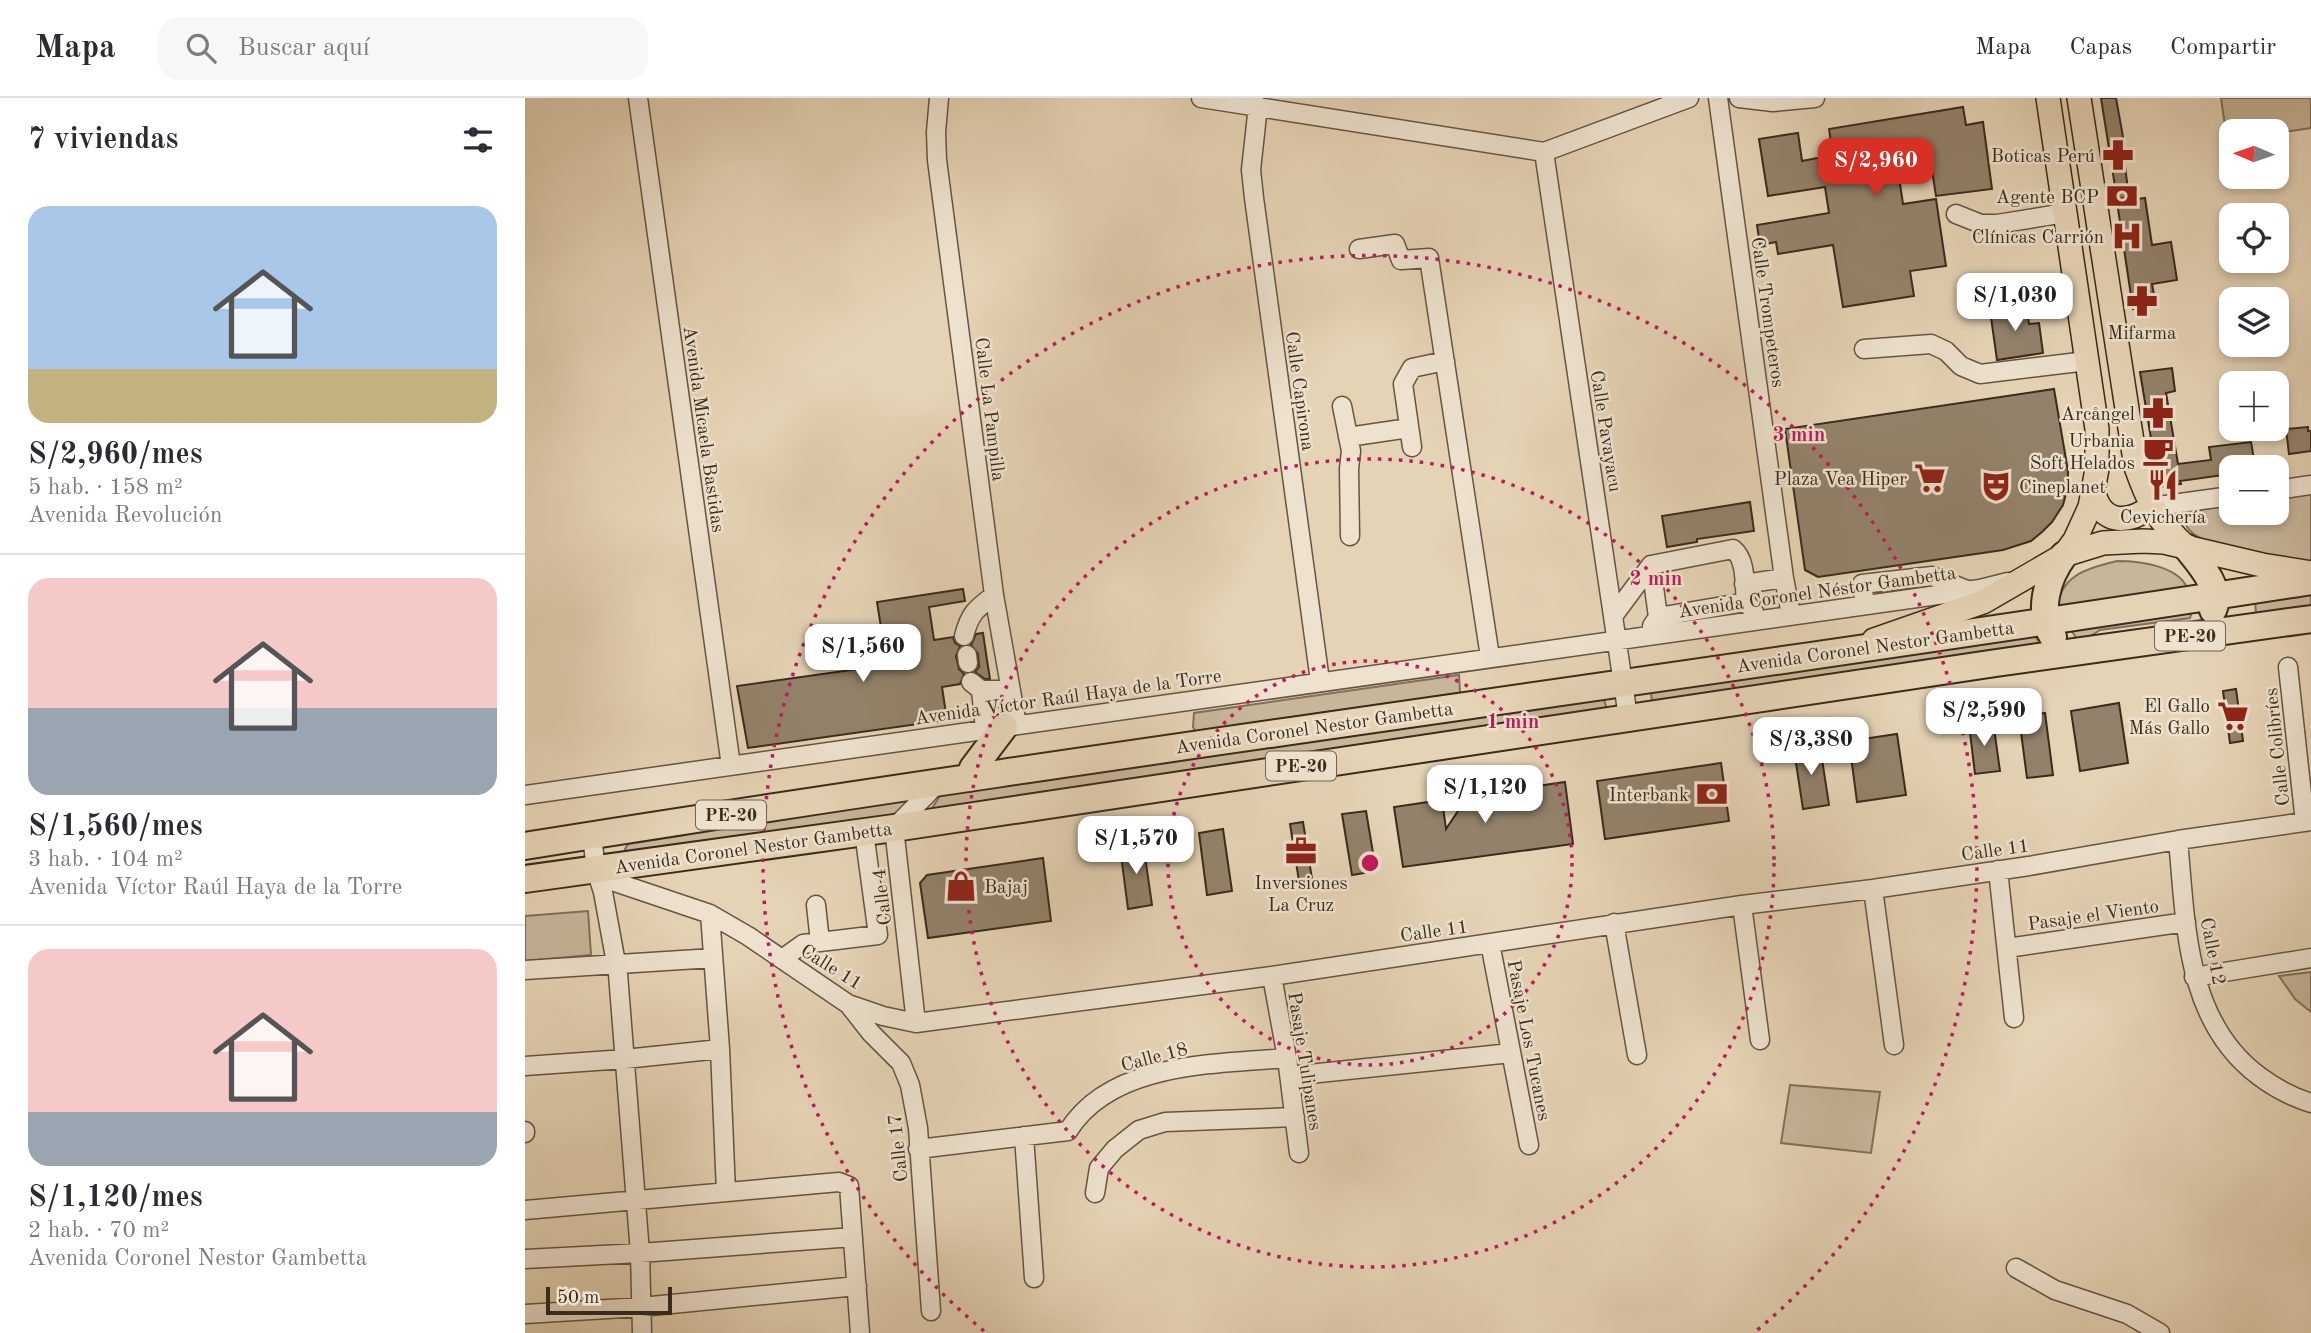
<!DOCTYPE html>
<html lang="es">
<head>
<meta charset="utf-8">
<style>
	:root { --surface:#fff; --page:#f7f7f7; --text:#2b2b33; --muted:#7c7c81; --line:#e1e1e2; --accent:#d93025 }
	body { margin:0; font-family:"Old Standard TT",serif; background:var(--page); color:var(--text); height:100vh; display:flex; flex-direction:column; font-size:26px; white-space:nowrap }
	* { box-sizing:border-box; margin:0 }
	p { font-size:23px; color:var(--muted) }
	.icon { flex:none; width:38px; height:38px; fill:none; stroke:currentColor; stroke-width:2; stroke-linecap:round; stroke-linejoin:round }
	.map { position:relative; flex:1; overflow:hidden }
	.sheet { display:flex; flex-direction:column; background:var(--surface); width:525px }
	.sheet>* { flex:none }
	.needle { width:46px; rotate:272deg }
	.fabs { position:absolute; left:1694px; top:21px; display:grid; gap:14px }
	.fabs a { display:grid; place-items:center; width:70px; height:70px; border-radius:14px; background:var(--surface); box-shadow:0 4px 10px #0003; font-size:35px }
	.scale { position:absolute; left:21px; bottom:18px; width:126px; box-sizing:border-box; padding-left:7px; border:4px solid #3a2b1a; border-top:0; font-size:19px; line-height:24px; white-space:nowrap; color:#3a2b1a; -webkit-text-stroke:5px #eee2cf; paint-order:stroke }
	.price { position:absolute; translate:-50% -60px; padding:0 16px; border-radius:14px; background:#fff; color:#222; font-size:23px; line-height:46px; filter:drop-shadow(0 2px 4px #0008) }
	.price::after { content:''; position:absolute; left:50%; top:42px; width:21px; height:16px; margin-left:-10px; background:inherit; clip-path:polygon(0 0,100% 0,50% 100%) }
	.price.current { background:var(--accent); color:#fff }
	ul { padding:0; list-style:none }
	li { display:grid; align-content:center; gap:14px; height:371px; padding:0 28px }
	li+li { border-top:2px solid var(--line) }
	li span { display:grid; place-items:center; height:217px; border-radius:21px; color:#555 }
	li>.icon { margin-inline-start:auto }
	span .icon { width:126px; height:126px; fill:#fffc; stroke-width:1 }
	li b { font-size:30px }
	h2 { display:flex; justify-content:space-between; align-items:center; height:84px; padding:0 28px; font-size:30px }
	header { display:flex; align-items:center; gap:42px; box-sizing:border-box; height:98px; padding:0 35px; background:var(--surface); border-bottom:2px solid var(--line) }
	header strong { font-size:33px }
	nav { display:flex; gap:38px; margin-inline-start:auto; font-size:24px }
	.search { width:490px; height:63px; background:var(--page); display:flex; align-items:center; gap:18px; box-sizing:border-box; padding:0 24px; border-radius:21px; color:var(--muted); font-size:26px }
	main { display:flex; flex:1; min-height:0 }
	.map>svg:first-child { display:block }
</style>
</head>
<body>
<header>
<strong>Mapa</strong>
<div class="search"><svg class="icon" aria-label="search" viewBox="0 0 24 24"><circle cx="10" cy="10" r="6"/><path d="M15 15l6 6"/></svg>Buscar aquí</div>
<nav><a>Mapa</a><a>Capas</a><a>Compartir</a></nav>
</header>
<main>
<section class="sheet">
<h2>7 viviendas<svg class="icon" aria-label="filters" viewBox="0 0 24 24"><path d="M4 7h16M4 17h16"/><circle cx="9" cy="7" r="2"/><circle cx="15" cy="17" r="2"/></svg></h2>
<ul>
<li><span style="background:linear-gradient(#a9c7e8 75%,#c2b280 0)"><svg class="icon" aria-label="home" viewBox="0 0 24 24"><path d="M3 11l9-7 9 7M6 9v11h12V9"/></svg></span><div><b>S/2,960/mes</b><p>5 hab. · 158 m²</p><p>Avenida Revolución</p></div></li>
<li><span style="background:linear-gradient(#f6c9c9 60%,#9aa5b1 0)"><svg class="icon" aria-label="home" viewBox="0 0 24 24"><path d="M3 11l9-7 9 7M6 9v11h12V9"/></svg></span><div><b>S/1,560/mes</b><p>3 hab. · 104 m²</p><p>Avenida Víctor Raúl Haya de la Torre</p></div></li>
<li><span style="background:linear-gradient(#f6c9c9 75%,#9aa5b1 0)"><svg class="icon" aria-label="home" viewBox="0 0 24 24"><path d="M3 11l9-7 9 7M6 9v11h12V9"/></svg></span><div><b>S/1,120/mes</b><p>2 hab. · 70 m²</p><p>Avenida Coronel Nestor Gambetta</p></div></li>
</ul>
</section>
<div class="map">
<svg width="1786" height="1235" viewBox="0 0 1786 1235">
	<rect width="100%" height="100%" fill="#e5d3b5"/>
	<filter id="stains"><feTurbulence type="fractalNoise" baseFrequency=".00286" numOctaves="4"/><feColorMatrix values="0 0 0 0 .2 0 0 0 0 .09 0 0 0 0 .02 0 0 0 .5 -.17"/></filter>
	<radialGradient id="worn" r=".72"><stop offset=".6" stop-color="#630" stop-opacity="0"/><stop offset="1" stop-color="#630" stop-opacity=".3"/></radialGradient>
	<!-- green -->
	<path fill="#c8b69b" stroke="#81705a" stroke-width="2" d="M1696 0H1786V30L1752 35 1706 33V42H1702Z
		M1786 395V467L1683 444C1670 438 1656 430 1660 414L1706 407V415H1752V400Z
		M1592 463C1615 463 1658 468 1664 495L1532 514C1533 478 1562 470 1592 463Z
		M1786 494V509L1731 516 1730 502Z
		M1667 512 1665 520 1575 532 1555 545 1543 528Z
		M1507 535 1518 549 1127 603 1126 594Z
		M934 577 935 595 670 633 668 629 669 615Z
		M1073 598 1079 602 1081 608 1076 614 405 714 417 694Z
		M385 700 379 717 102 754 100 751 103 746 160 737 184 730Z
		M63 813 66 857 0 863V818Z
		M1786 874V914L1770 901 1754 878Z
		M1265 987 1355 994 1346 1055 1256 1045Z"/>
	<!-- building -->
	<path fill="#93826b" stroke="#3a2b1a" stroke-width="2" d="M1576 0H1591L1602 61H1599L1604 99 1592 101Z
		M1438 9 1441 27 1458 24 1467 91 1411 98 1403 47 1370 52 1378 106 1411 101 1421 168 1385 173 1389 198 1318 209 1308 147 1253 156 1251 144 1235 147 1232 127 1304 115 1300 89 1243 98 1234 41 1273 35 1277 63 1308 57 1304 31Z
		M1620 100 1627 147 1646 144 1652 182 1627 186 1631 207 1608 211 1592 104Z
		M1501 207 1504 226 1514 225 1518 255 1472 262 1465 212Z
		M1647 270 1650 293 1641 295 1653 366 1686 362 1684 349 1726 344 1729 361 1709 364 1710 369H1706V376L1655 383 1656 386 1634 389 1615 274Z
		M1529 291 1543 373V388L1538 407 1527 424 1517 434 1506 443 1478 452 1293 479 1280 472 1260 331Z
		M1783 329V333H1786V353L1764 356 1761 331Z
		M1225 404 1229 433 1172 441V444L1142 449 1137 418Z
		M438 491 440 503 404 509 409 542 428 539 430 545 435 548 431 558 434 571 439 576 435 586 417 589 422 622 223 650 212 588 362 567 352 504Z
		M458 535 462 562 465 581H460L450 574 454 569 453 556 446 547 451 536Z
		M1711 591 1718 643 1705 645 1698 593Z
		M1594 605 1603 665 1555 673 1546 613Z
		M1520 615 1528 677 1502 680 1494 619Z
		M1468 623 1475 673 1450 676 1444 626Z
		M1372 636 1381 697 1332 704 1324 643Z
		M1295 648 1304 707 1278 711 1269 652Z
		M1196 665 1204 723 1080 741 1072 683Z
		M1040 684 1048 746 878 769 869 709 917 702 921 731 943 698Z
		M841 713 851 773 827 777 817 716Z
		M778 724 787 781 774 783 765 726Z
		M698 731 707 793 682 797 674 735Z
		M618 745 627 807 603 811 595 749Z
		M518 760 526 823 403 840 395 785 402 777Z"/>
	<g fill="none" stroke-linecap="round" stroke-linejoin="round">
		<defs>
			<path id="minor" d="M113 0 206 668
				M414 0 411 34 412 62 469 497 492 627
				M676 0 1019 54 1164 0
				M1193 0 1259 480 1266 517
				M1214 0 1248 4 1290 0
				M733 8 726 72 729 100 795 583
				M1019 54 1103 619
				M1431 116 1456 126H1472L1540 115
				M834 151 870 146 876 162 904 160 965 559
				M1339 251 1406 246 1421 253 1436 268 1455 276 1562 263
				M817 308 826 353 824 371 825 438
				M823 339 884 330
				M887 349 878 286 887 270 920 263
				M1752 392 1786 387
				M1626 409 1706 398
				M1219 486 1259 480
				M1340 507 1337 486 1407 478 1442 492
				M1089 517 1126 467
				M1133 519 1126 467 1208 451C1222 462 1219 488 1221 504
				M1127 528 1133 519 1221 504 1229 514
				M439 538C445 515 451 511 469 497
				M442 557 443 565
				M1763 569 1780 724
				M446 584 456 592H486
				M456 592 460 631
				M0 697 1455 491 1483 484
				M67 738 71 772 78 794 93 876 115 1155 117 1235
				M1653 742C1661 826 1660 923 1734 978 1750 990 1767 999 1786 1005
				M71 772 87 783 185 816 223 838 323 906 358 918 391 925 747 878 1217 807 1348 791 1504 768 1653 742 1786 723
				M1473 772 1489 920
				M1348 791 1369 947
				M291 807 295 844
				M1217 807 1235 942
				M185 816 195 951 201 1094
				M1089 825 1112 957
				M965 845 1004 1047
				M1482 850 1661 824
				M257 861 278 846 353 837 339 734
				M0 872 188 860
				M747 878 762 960 774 1055
				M1669 879 1786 860
				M324 907 346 935 376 965 385 987 393 1030 406 1213
				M391 925 369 730 412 686
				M0 968 100 961 195 951
				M765 978 986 955
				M0 1033V1035
				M499 1038 509 1180
				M393 1051 543 1033C586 964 690 966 762 960
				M570 1095 574 1070 590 1051 614 1032 640 1024 770 1019
				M0 1112 314 1084 324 1088 335 1235
				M0 1161 115 1155 328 1139
				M1491 1170 1530 1192 1602 1216 1635 1235
				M0 1216 116 1209 332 1188"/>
			<path id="major" d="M1554 0 1611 369C1624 406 1633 423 1662 450
				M1568 391C1575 426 1601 427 1626 409
				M1539 457 1578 445 1618 443 1639 444 1737 467 1786 475
				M1349 542 1458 504 1539 457 1550 442 1565 409 1572 371V331L1523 0"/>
			<path id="highway" d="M1662 450C1674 465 1698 491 1688 512
				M1528 539C1512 513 1522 480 1539 457
				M444 680 448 670 479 629
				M0 748C594 653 1191 576 1786 483
				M0 781 369 730 1471 565 1786 521"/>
		</defs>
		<!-- minor casing -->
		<use href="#minor" stroke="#655541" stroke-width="21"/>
		<!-- major casing -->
		<use href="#major" stroke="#3a2b1a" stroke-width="26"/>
		<!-- highway casing -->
		<use href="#highway" stroke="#3a2b1a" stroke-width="30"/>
		<!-- minor -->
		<use href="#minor" stroke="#eee2cf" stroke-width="18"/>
		<!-- major -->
		<use href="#major" stroke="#e5d3b5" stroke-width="23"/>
		<!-- highway -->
		<use href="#highway" stroke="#e5d3b5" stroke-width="26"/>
	</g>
	<!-- distance rings -->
	<g fill="none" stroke="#c2185b" stroke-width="3.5" stroke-dasharray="3.5 7">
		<circle cx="845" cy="765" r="202"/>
		<circle cx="845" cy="765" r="404"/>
		<path d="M459 1233A607 607 0 1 1 1231 1233"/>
	</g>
	<!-- icons -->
	<defs>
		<symbol id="pharmacy-bare" viewBox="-9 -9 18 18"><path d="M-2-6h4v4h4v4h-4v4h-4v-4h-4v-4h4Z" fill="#8f2418" stroke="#eee2cf" stroke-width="2.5" paint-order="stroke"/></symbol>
		<symbol id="bank-bare" viewBox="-9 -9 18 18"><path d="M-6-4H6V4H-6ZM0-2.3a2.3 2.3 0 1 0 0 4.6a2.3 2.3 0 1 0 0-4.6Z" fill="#8f2418" stroke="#eee2cf" stroke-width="2.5" paint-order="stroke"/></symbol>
		<symbol id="hospital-bare" viewBox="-9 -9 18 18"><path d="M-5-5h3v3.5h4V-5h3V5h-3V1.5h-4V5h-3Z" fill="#8f2418" stroke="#eee2cf" stroke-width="2.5" paint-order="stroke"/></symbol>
		<symbol id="cafe-bare" viewBox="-9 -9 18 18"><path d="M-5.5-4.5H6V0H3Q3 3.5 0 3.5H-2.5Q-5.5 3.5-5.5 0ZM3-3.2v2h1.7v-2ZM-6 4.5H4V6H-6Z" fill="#8f2418" stroke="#eee2cf" stroke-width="2.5" paint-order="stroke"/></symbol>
		<symbol id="supermarket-bare" viewBox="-9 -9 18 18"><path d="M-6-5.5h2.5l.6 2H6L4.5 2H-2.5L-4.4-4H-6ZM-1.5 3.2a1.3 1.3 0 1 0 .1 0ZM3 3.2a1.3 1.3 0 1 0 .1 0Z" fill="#8f2418" stroke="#eee2cf" stroke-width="2.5" paint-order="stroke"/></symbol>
		<symbol id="restaurant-bare" viewBox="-9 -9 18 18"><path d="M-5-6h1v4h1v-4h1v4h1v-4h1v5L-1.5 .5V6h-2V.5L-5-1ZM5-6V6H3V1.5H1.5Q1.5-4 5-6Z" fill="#8f2418" stroke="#eee2cf" stroke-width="2.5" paint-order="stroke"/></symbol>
		<symbol id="theatre-bare" viewBox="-9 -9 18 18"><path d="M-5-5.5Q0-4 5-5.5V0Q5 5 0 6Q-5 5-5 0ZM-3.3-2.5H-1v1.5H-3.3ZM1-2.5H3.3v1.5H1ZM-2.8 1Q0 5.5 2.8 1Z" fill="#8f2418" stroke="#eee2cf" stroke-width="2.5" paint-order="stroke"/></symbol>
		<symbol id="office-bare" viewBox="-9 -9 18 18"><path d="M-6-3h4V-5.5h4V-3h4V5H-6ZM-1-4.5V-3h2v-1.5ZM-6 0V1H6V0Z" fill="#8f2418" stroke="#eee2cf" stroke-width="2.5" paint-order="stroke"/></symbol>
		<symbol id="shop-bare" viewBox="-9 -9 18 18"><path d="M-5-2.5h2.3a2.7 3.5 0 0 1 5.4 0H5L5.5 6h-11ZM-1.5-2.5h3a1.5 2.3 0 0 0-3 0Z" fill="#8f2418" stroke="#eee2cf" stroke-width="2.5" paint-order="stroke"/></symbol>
	</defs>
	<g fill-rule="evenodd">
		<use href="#pharmacy-bare" x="1571" y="35" width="44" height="44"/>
		<use href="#bank-bare" x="1575" y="76" width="44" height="44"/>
		<use href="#hospital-bare" x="1580" y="116" width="44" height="44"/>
		<use href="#pharmacy-bare" x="1595" y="181" width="44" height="44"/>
		<use href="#pharmacy-bare" x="1611" y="293" width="44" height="44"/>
		<use href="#cafe-bare" x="1611" y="331" width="44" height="44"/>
		<use href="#supermarket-bare" x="1383" y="358" width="44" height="44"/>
		<use href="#restaurant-bare" x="1616" y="365" width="44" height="44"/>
		<use href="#theatre-bare" x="1449" y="366" width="44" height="44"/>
		<use href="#supermarket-bare" x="1686" y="596" width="44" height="44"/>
		<use href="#bank-bare" x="1165" y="674" width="44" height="44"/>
		<use href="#office-bare" x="754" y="731" width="44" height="44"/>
		<use href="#shop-bare" x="414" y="766" width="44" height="44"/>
	</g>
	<g text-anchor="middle" stroke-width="5" stroke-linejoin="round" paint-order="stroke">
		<!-- shield labels -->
		<g fill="#eee2cf" stroke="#706250" stroke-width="2">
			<rect x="1630" y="523.5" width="70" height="29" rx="5"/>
			<rect x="741" y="653.5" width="70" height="29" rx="5"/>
			<rect x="171" y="702.5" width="70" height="29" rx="5"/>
		</g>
		<g font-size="18" font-weight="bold" fill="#3a2b1a">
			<text x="1665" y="544">PE-20</text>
			<text x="776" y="674">PE-20</text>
			<text x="206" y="723">PE-20</text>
		</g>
		<!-- poi labels -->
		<g font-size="19" fill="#3a2b1a" stroke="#eee2cf" text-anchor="end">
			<text x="1570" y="64">Boticas Perú</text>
			<text x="1574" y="105">Agente BCP</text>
			<text x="1579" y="145">Clínicas Carrión</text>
			<text x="1617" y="241" text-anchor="middle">Mifarma</text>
			<text x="1610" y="322">Arcångel</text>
			<text x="1610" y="349">Urbania<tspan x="1610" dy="22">Soft Helados</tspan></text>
			<text x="1382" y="387">Plaza Vea Hiper</text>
			<text x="1494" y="395" text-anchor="start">Cineplanet</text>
			<text x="1638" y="425" text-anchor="middle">Cevichería</text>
			<text x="1685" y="614">El Gallo<tspan x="1685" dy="22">Más Gallo</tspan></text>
			<text x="1164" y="703">Interbank</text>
			<text x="776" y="791" text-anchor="middle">Inversiones<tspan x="776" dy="22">La Cruz</tspan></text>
			<text x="459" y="795" text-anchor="start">Bajaj</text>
		</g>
		<!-- street labels -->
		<g font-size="19" fill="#3a2b1a" stroke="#eee2cf">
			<text transform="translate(1244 214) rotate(82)" y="7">Calle Trompeteros</text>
			<text transform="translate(776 293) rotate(82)" y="7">Calle Capirona</text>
			<text transform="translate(466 311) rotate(83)" y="7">Calle La Pampilla</text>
			<text transform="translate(180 331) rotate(82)" y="7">Avenida Micaela Bastidas</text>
			<text transform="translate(1082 333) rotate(81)" y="7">Calle Pavayacu</text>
			<text transform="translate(1292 493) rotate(-8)" y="7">Avenida Coronel Néstor Gambetta</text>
			<text transform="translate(1350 548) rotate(-8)" y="7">Avenida Coronel Nestor Gambetta</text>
			<text transform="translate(543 598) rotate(-8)" y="7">Avenida Víctor Raúl Haya de la Torre</text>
			<text transform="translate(789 629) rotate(-8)" y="7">Avenida Coronel Nestor Gambetta</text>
			<text transform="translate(1751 649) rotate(-96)" y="7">Calle Colibríes</text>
			<text transform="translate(228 749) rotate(-8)" y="7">Avenida Coronel Nestor Gambetta</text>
			<text transform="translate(1470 751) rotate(-8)" y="7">Calle 11</text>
			<text transform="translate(356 799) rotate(-96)" y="7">Calle 4</text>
			<text transform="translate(1568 816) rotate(-8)" y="7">Pasaje el Viento</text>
			<text transform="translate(909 832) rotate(-8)" y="7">Calle 11</text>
			<text transform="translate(1689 853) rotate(79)" y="7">Calle 12</text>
			<text transform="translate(307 868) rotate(32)" y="7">Calle 11</text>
			<text transform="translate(1005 942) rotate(79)" y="7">Pasaje Los Tucanes</text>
			<text transform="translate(629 958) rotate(-15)" y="7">Calle 18</text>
			<text transform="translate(781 963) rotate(81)" y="7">Pasaje Tulipanes</text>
			<text transform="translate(372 1050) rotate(-96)" y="7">Calle 17</text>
		</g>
	</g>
	<circle cx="845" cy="765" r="10" fill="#c2185b" stroke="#eee2cf" stroke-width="3.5"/>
	<g font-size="21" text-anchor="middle" font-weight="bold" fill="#c2185b" stroke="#eee2cf" stroke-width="5" stroke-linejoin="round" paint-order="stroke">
		<text x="1274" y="343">3 min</text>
		<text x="1131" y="487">2 min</text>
		<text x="988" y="630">1 min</text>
	</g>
	<rect width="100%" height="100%" filter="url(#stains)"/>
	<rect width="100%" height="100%" fill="url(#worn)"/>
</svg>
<div class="fabs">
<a><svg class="needle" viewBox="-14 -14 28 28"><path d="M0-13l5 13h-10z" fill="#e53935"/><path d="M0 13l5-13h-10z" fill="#7c7c81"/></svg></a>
<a><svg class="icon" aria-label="locate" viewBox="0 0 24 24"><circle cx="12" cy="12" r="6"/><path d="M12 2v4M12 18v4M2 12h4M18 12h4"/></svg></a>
<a><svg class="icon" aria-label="layers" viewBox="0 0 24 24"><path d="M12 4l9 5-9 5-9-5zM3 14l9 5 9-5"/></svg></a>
<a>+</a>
<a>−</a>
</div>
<div class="scale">50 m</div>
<b class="price current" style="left:1351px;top:100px">S/2,960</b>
<b class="price" style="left:1490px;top:235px">S/1,030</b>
<b class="price" style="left:338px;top:586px">S/1,560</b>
<b class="price" style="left:1459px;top:650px">S/2,590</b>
<b class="price" style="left:1286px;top:679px">S/3,380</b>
<b class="price" style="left:960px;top:727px">S/1,120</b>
<b class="price" style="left:611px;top:778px">S/1,570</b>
</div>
</main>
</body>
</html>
